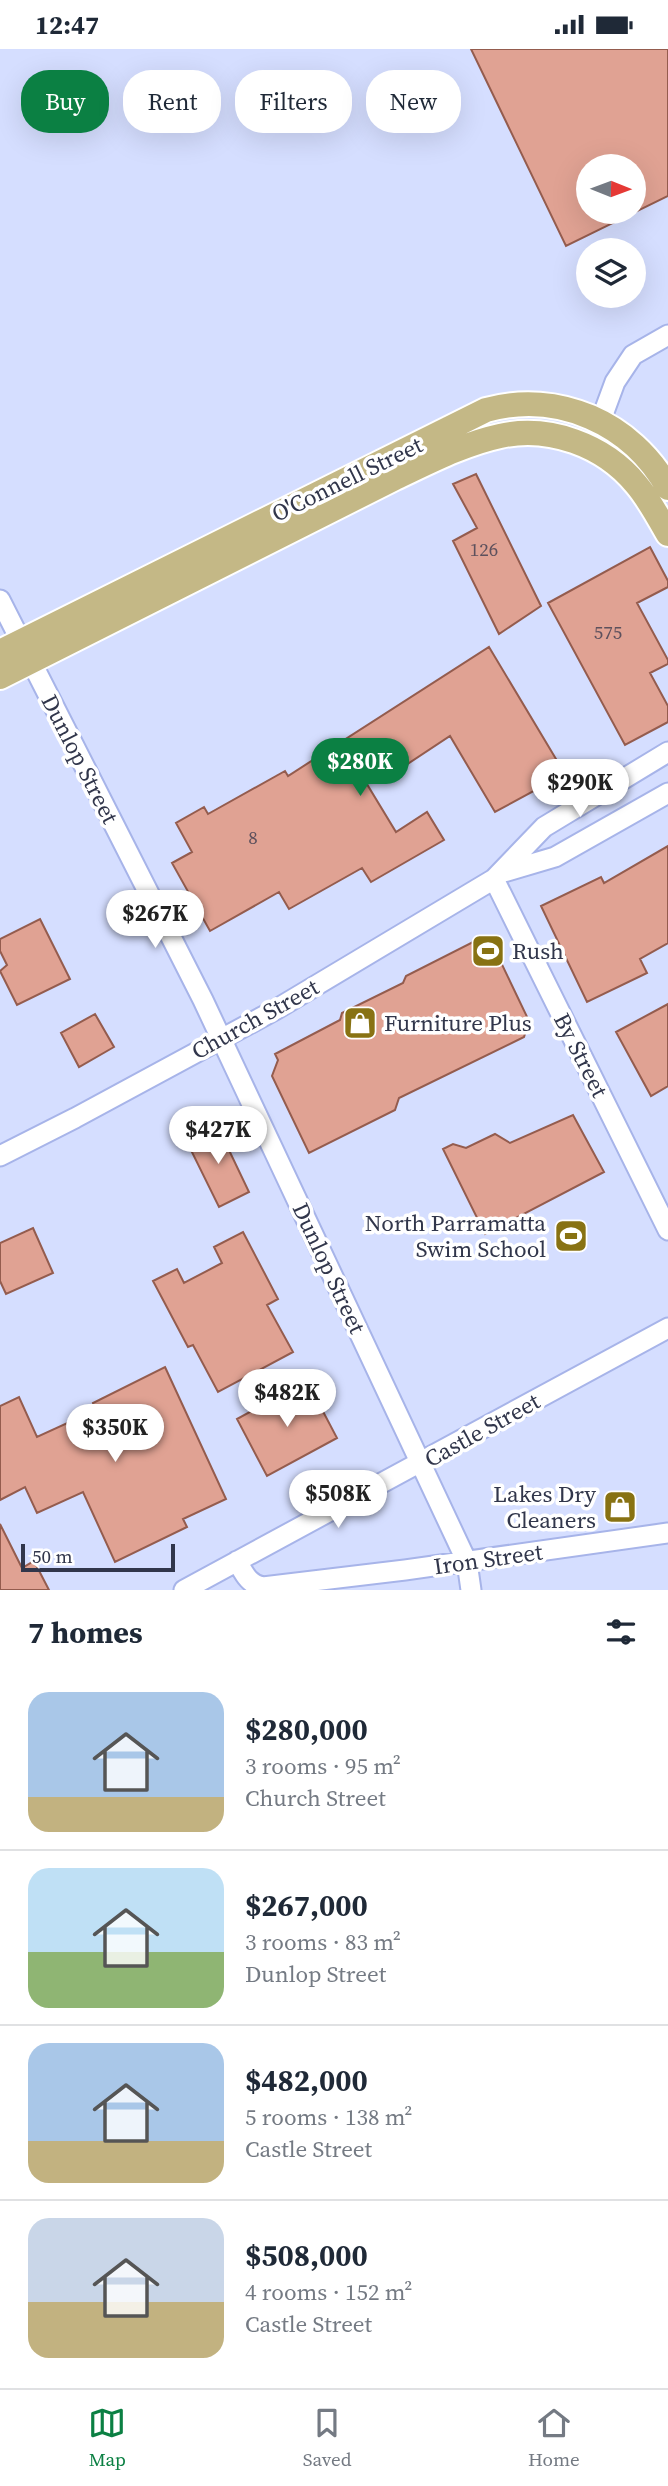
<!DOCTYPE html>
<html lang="en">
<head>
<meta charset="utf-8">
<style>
	:root { --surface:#fff; --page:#f2f2f3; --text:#1f2937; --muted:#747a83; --line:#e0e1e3; --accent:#0b8043 }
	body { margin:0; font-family:"Source Serif 4",serif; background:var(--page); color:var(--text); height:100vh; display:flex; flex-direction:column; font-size:26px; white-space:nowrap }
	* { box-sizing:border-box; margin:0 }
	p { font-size:23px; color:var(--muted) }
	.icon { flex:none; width:38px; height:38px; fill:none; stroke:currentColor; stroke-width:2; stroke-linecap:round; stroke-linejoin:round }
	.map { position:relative; height:1541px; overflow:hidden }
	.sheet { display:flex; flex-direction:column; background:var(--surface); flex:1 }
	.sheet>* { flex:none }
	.banner { position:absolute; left:21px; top:21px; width:626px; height:63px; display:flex; gap:14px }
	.needle { width:46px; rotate:91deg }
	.fabs { position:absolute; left:576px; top:105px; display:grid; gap:14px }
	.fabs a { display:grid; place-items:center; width:70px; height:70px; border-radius:50%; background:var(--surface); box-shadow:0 7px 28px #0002; font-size:35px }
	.scale { position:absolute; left:21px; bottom:18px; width:154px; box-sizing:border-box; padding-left:7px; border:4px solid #31364b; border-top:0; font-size:19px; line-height:24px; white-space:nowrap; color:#31364b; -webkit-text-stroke:5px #fff; paint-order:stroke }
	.price { position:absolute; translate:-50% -60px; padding:0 16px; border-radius:24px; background:#fff; color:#222; font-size:23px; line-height:46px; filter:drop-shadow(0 2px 4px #0008) }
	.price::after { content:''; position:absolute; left:50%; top:42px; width:21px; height:16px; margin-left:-10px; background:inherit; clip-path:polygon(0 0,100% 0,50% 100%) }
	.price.active { background:var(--accent); color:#fff }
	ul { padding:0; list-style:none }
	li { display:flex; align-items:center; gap:21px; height:175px; padding:0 28px }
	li+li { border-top:2px solid var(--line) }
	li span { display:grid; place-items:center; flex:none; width:196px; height:140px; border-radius:21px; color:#555 }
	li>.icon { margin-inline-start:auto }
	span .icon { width:84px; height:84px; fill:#fffc; stroke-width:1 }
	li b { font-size:30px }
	h2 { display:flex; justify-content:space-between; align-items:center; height:84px; padding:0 28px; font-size:30px }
	.chip { padding:0 24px; border-radius:28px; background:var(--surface); box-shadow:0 7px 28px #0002; font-size:24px; line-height:63px }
	.chip.active { background:var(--accent); color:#fff }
	.status { display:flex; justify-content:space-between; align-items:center; height:49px; padding:0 35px; background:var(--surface); direction:ltr }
	.status svg { height:19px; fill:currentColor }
	.dock { display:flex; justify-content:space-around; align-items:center; height:98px; border-top:2px solid var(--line); background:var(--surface); font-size:19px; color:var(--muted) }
	.dock a { display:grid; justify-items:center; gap:4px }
	.dock .active { color:var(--accent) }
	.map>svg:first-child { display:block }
</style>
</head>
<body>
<div class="status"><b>12:47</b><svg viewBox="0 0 49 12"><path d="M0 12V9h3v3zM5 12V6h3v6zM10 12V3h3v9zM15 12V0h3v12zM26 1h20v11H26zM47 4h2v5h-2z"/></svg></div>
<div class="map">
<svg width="668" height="1541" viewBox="0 0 668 1541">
	<rect width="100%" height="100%" fill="#d5deff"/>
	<!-- building -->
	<path fill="#e0a293" stroke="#945c4e" stroke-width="2" fill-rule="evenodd" d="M471 0H668V147L566 197ZM588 117H634V163H588Z
		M476 425 541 557 499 585 453 492 477 479 453 435Z
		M650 498 668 532V538L637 554 668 611V615L650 624 668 657V673L625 696 548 554Z
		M489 598 565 725 495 763 450 687 400 720 386 698 356 717 396 783 427 763 444 791 371 833 362 819 289 860 279 843 210 882 172 814 192 803 176 774 204 758 208 765 285 722 288 727Z
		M668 797V894L640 910 647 924 587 953 541 857 601 828 604 834Z
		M40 870 70 930 17 956 0 922 7 916 0 902V890Z
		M475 892 479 897 496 903 529 972 524 988 399 1049 395 1061 309 1104 272 1027 278 1011 275 1005 340 971 342 964 403 934 406 927Z
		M668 955V1037L651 1047 616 983Z
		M95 965 114 998 79 1018 61 984Z
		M573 1066 604 1123 485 1185 443 1100 453 1095 466 1099 495 1085 510 1094Z
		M217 1076 249 1143 219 1158 186 1091Z
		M33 1179 53 1224 6 1245 0 1232V1194Z
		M243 1183 278 1250 267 1256 293 1303 218 1343 193 1296 188 1298 153 1232 177 1220 184 1234 222 1214 214 1198Z
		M165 1318 226 1450 183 1470 187 1478 115 1513 83 1443 37 1464 25 1438 0 1451V1357L19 1348 37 1388 96 1361 93 1354Z
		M307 1332 337 1389 267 1427 237 1370Z
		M0 1475 22 1519 34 1512 49 1541H0Z"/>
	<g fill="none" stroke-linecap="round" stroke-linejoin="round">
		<defs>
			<path id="minor" d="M601 371 615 333 633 306 668 286
				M0 551 203 951 467 1513 471 1541
				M504 823 555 808 668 744
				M494 830 668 1181
				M0 1107 75 1069 275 961 494 830 544 778 668 703
				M237 1512C244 1524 248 1535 263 1538L405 1521 668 1484
				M184 1541 668 1279"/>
			<path id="major" d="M0 603 486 361C558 341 632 374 668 439
				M0 628 395 429C429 413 463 395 500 387 549 376 604 396 636 435 649 450 658 468 668 485"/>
		</defs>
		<!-- minor casing -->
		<use href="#minor" stroke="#a7b4e9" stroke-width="23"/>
		<!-- major casing -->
		<use href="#major" stroke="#fff" stroke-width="28"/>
		<!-- minor -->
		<use href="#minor" stroke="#fff" stroke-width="19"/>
		<!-- major -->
		<use href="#major" stroke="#c4b886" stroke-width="24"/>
	</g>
	<!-- icons -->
	<defs>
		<symbol id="stadium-square" viewBox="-11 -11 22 22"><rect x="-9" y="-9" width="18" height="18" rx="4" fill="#887213" stroke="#fff"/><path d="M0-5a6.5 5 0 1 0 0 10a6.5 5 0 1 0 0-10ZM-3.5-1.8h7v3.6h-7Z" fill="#fff"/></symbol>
		<symbol id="shop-square" viewBox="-11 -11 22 22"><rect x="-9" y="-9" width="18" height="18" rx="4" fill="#887213" stroke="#fff"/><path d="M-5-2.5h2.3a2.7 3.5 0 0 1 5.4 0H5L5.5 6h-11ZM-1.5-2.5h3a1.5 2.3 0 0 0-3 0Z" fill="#fff"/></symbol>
	</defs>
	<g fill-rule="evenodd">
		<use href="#stadium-square" x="469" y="883" width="38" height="38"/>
		<use href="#shop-square" x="341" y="955" width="38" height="38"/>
		<use href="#stadium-square" x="552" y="1168" width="38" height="38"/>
		<use href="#shop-square" x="601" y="1439" width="38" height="38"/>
	</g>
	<g text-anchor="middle" stroke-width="7" stroke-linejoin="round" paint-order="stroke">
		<!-- number labels -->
		<g font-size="19" fill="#5d515d">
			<text x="484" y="507">126</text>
			<text x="608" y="590">575</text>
			<text x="253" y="795">8</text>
		</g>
		<!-- street labels -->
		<g font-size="23" fill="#31364b" stroke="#fff">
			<text transform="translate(347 430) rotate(-26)" y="8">O'Connell Street</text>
			<text transform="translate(80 710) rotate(63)" y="8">Dunlop Street</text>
			<text transform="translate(255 970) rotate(-29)" y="8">Church Street</text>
			<text transform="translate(581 1006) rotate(63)" y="8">By Street</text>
			<text transform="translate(329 1219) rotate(65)" y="8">Dunlop Street</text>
			<text transform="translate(482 1381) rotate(-29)" y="8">Castle Street</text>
			<text transform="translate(488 1510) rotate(-8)" y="8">Iron Street</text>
		</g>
		<!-- poi labels -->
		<g font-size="23" fill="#31364b" stroke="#fff" text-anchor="start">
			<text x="512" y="910">Rush</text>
			<text x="384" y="982">Furniture Plus</text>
			<text x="546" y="1182" text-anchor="end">North Parramatta<tspan x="546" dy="26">Swim School</tspan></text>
			<text x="596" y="1453" text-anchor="end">Lakes Dry<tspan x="596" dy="26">Cleaners</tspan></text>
		</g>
	</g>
</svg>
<div class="fabs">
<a><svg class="needle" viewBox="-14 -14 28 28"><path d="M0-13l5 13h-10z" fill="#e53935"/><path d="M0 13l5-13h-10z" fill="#747a83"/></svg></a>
<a><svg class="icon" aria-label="layers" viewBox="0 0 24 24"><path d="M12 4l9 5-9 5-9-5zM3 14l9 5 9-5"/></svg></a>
</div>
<div class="scale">50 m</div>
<b class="price active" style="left:360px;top:749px">$280K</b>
<b class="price" style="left:580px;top:770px">$290K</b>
<b class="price" style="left:155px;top:901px">$267K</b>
<b class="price" style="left:218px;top:1117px">$427K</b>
<b class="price" style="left:287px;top:1380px">$482K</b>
<b class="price" style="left:115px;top:1415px">$350K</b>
<b class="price" style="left:338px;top:1481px">$508K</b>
<div class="banner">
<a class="chip active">Buy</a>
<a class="chip">Rent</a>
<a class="chip">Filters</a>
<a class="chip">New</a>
</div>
</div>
<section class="sheet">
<h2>7 homes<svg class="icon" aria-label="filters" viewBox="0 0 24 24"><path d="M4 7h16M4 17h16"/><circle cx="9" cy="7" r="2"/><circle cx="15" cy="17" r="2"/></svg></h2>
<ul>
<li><span style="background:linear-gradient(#a9c7e8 75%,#c2b280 0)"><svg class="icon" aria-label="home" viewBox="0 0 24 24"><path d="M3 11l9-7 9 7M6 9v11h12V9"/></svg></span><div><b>$280,000</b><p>3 rooms · 95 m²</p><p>Church Street</p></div></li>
<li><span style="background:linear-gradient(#bfe0f5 60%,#8fb573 0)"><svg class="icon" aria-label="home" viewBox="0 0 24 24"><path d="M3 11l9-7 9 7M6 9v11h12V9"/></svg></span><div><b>$267,000</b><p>3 rooms · 83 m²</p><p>Dunlop Street</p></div></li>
<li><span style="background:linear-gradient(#a9c7e8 70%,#c2b280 0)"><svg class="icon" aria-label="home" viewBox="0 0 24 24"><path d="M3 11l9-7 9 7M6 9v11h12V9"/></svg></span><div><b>$482,000</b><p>5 rooms · 138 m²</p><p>Castle Street</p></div></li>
<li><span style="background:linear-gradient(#c9d6e8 60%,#c2b280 0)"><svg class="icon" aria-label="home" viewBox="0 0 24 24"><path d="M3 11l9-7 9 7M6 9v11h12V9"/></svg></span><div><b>$508,000</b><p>4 rooms · 152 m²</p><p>Castle Street</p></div></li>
</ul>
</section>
<nav class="dock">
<a class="active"><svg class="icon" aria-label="map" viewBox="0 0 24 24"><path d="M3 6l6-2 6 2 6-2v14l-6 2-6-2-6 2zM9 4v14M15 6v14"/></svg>Map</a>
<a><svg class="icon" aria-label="saved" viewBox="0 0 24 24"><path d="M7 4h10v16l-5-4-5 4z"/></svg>Saved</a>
<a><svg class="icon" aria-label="home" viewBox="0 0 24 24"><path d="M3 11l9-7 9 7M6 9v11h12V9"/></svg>Home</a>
</nav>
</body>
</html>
